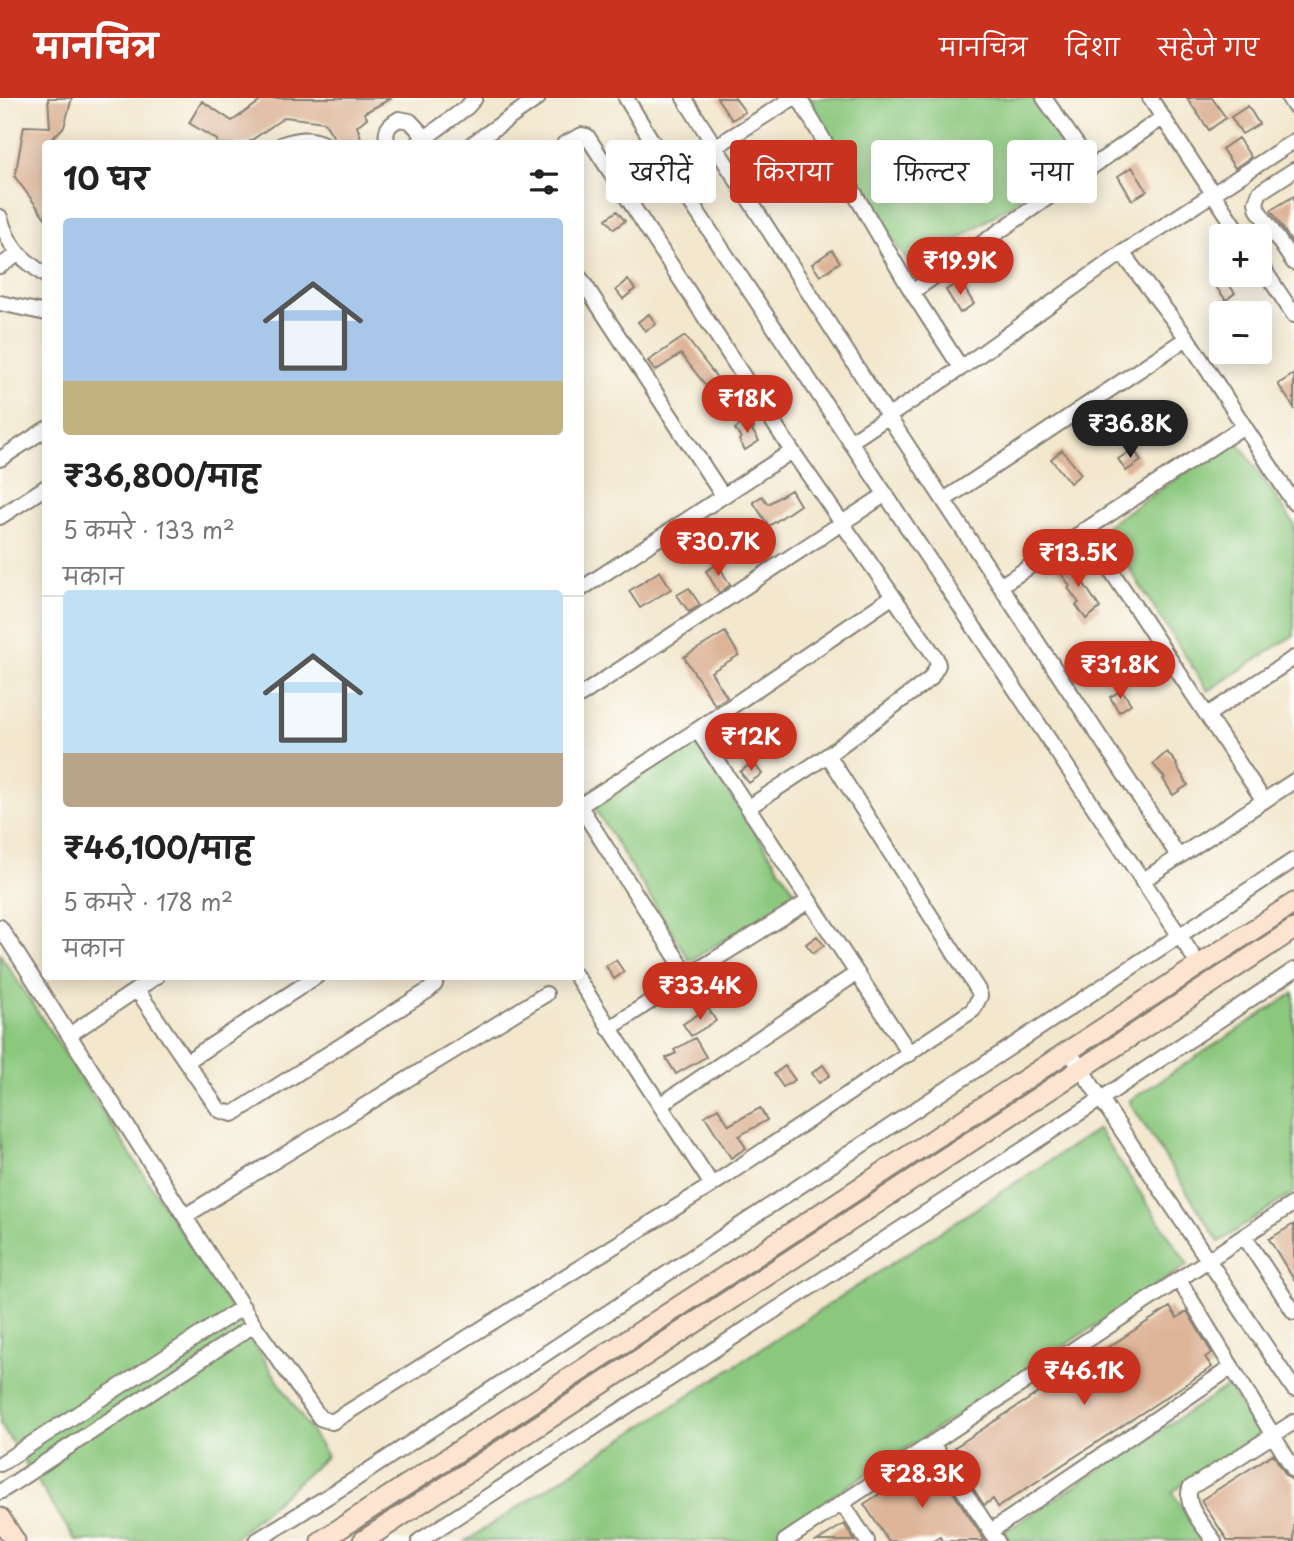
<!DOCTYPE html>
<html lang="hi">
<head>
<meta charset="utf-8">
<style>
	:root { --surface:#fff; --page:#f2f2f2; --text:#222; --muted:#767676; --line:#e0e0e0; --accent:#c8321e }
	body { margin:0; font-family:"Playpen Sans","Playpen Sans Deva",sans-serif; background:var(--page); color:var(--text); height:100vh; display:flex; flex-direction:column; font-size:26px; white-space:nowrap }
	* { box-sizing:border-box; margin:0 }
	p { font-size:23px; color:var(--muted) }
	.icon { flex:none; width:38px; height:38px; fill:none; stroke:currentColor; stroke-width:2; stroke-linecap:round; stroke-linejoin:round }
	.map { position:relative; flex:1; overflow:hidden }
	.details { position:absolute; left:42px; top:42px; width:542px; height:840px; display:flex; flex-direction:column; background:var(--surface); border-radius:7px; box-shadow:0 4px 18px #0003 }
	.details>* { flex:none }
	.banner { position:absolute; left:606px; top:42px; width:583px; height:63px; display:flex; gap:14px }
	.tools { position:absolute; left:1209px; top:126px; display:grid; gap:14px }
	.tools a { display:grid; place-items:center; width:63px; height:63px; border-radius:7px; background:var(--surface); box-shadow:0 4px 18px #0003; font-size:35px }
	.price { position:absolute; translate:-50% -60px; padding:0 16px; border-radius:24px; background:var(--accent); color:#fff; font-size:23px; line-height:46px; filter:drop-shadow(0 2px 4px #0008) }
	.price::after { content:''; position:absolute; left:50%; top:42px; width:21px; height:16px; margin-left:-10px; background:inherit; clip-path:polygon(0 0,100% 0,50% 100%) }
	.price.active { background:#222; color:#fff }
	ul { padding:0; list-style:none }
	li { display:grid; align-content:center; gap:14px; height:371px; padding:0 21px }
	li+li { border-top:2px solid var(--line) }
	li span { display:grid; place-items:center; height:217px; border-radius:7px; color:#555 }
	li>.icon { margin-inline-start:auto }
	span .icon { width:126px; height:126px; fill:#fffc; stroke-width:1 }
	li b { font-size:30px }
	h2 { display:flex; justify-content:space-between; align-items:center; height:84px; padding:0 21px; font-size:30px }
	.pill { padding:0 24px; border-radius:7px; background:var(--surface); box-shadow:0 4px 18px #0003; font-size:24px; line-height:63px }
	.pill.active { background:var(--accent); color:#fff }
	header { display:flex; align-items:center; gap:42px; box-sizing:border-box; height:98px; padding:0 35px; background:var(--accent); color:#fff }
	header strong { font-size:33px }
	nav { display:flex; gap:38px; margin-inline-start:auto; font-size:24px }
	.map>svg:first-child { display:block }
</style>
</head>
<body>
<header>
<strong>मानचित्र</strong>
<nav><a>मानचित्र</a><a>दिशा</a><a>सहेजे गए</a></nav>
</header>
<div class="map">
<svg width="1294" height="1443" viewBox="0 0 1294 1443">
	<rect width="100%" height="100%" fill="#fdfcf7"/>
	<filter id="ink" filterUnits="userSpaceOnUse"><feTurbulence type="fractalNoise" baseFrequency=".0143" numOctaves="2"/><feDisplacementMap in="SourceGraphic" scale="14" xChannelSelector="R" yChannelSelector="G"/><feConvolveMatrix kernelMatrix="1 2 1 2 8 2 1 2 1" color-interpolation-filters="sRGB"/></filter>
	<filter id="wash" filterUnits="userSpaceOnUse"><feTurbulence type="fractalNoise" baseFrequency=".00686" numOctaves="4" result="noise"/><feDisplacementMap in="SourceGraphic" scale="28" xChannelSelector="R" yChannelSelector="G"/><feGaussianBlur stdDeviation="1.57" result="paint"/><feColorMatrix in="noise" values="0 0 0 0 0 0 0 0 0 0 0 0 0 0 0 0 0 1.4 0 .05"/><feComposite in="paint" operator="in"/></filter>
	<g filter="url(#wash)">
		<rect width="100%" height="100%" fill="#f3e7ce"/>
		<!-- green -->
		<path fill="#8bc87e" stroke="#54724d" stroke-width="2" d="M804 0H1034L1080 62 912 171Z
			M1236 341 1294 426V537L1208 593 1103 430Z
			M695 644 797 797 690 863 594 709Z
			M0 856 327 1358 231 1443H76L0 1326Z
			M1294 895V1094L1219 1144 1129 1003Z
			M1098 1031 1188 1167 764 1443H466Z
			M1228 1288 1260 1337 1172 1394 1204 1443H1009L1003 1435Z"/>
		<g id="blocks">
			<!-- building -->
			<path fill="#ddb497" d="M48 0H72L64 29 46 46V121L15 79 24 28 50 29Z
				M265 0H392L364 15 367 20 357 28 363 46H338L324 24 285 19 246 46H217V42L189 25 202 3 232 23Z
				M717 0H735L745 14 732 22Z
				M1187 0H1212L1226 20 1209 32Z
				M1248 8 1259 26 1242 36 1231 19Z
				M1238 40 1251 59 1235 70 1222 51Z
				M1132 69 1147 93 1132 102 1118 78Z
				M1294 98V148L1271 112Z
				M617 113 625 123 614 131 606 121Z
				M832 152 840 164 820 178 812 166Z
				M628 182 635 191 623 201 616 192Z
				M1225 182 1235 195 1226 202 1216 189Z
				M960 183 974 206 960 215 946 192Z
				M649 216 656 226 645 233 638 224Z
				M685 238 724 289 714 298 681 256 655 273 648 263Z
				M1294 276V310L1278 286Z
				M748 321 754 330 752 332 759 343 745 352 739 342 741 340 735 331Z
				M1134 351 1141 363 1126 373 1118 361Z
				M1062 352 1081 376 1070 385 1051 361Z
				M791 392 800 407 769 428 753 404 762 398 768 406Z
				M1066 459 1100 510 1086 521 1076 507 1079 505 1068 490 1070 488 1055 467Z
				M718 466 730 487 719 495 706 473Z
				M660 473 671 491 640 510 629 493Z
				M689 490 700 507 689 514 677 497Z
				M725 534 739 557 711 574 727 599 715 607 684 559Z
				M1122 592 1131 606 1119 614 1110 599Z
				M1167 654 1177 666 1176 667 1188 687 1173 697 1163 681 1165 680 1153 666Z
				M753 664 762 676 749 685 740 674Z
				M817 838 824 847 813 855 806 846Z
				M616 862 624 874 614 881 606 868Z
				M708 910 716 923 691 938 683 926Z
				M695 940 706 959 676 976 666 960 676 955 674 952Z
				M823 967 830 977 819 985 812 975Z
				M785 968 795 982 783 989 774 976Z
				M718 1010 729 1027 760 1010 767 1022 739 1038 746 1050 731 1060 705 1018Z
				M1294 1126V1182L1269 1141Z
				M1170 1209 1177 1220 1187 1213 1212 1255 1205 1259 1212 1269 998 1409 993 1401 984 1407 956 1364 963 1360 955 1349Z
				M1273 1356 1286 1377 1294 1384V1443H1228L1201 1402Z
				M932 1362 968 1417 985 1443H942L940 1439 933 1443H888L864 1406Z
				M844 1426 855 1443H817Z"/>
		</g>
	</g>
	<g filter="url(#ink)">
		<use href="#blocks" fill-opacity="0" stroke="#888275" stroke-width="2"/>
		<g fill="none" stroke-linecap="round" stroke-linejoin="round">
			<defs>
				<path id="street" d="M626 0 672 76 1199 867
					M684 0 888 318 1179 759
					M799 0 912 194 961 270
					M1044 0 1091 67
					M1150 0 1241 138
					M1289 0 1294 8
					M283 46C298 41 309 39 324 46
					M387 46C385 32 387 28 399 21L410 23 425 39
					M417 46 467 9 475 0
					M472 46 538 0
					M564 46 582 37 587 38 792 353 936 560 938 567 930 581 828 657 749 709
					M1294 72 1260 94 1256 104 1258 112 1294 165
					M672 76 793 0
					M0 119C10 152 19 158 46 178
					M1122 155 1187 240 1294 405
					M1260 166 1294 217
					M0 168 17 157
					M581 181 723 398
					M912 194 1162 20
					M0 205 46 215
					M850 344 961 270 1122 155 1294 43
					M0 361 46 331
					M944 402 1187 240
					M0 419 46 389
					M1084 432 1264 703
					M1000 488 1244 328
					M581 491 792 353
					M581 597 886 396
					M1207 617 1294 560
					M697 632 910 956
					M581 707 697 632 892 499
					M581 710 688 878
					M1142 783 1294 683
					M0 829 254 1227 320 1320 332 1324 712 1087 973 912 980 898 978 892 828 657
					M576 878 712 1087
					M137 892 219 1012 233 1016 429 892 435 886 436 878
					M609 931 688 878 809 803
					M69 937 157 878
					M1069 953 1294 1291
					M186 964 317 878
					M660 1007 857 875
					M185 1118 546 896
					M1244 1138 1294 1214
					M1179 1182 1294 1372
					M932 1345 997 1443
					M0 1366 243 1209
					M0 1394 254 1227
					M842 1405 867 1443
					M991 1433 1232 1269
					M256 1443 354 1382 1294 762
					M419 1443 1101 1001 1294 872
					M785 1443 1294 1105
					M1214 1443C1204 1428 1184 1409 1190 1390L1294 1324"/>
				<path id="secondary" d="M0 1420 15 1443
					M321 1443 1294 805
					M363 1443 1294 831"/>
			</defs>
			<!-- street casing -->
			<use href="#street" stroke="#888275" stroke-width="18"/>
			<!-- secondary casing -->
			<use href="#secondary" stroke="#888275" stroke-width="23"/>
			<!-- street -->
			<use href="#street" stroke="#fff" stroke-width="14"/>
			<!-- secondary -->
			<use href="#secondary" stroke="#fde4d1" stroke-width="19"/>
		</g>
	</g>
</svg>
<div class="tools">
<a>+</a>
<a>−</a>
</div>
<b class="price" style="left:960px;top:199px">₹19.9K</b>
<b class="price" style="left:747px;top:337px">₹18K</b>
<b class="price active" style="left:1130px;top:362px">₹36.8K</b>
<b class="price" style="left:718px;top:480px">₹30.7K</b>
<b class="price" style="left:1078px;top:491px">₹13.5K</b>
<b class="price" style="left:1120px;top:603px">₹31.8K</b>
<b class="price" style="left:751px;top:675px">₹12K</b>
<b class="price" style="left:700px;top:924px">₹33.4K</b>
<b class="price" style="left:1084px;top:1309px">₹46.1K</b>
<b class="price" style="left:922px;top:1412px">₹28.3K</b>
<div class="banner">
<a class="pill">खरीदें</a>
<a class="pill active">किराया</a>
<a class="pill">फ़िल्टर</a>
<a class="pill">नया</a>
</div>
<section class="details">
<h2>10 घर<svg class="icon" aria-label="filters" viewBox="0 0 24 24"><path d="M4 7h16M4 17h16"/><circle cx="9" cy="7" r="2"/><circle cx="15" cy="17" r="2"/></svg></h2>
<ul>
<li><span style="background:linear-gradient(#a9c7e8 75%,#c2b280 0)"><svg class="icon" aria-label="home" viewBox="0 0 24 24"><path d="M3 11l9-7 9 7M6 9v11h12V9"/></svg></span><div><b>₹36,800/माह</b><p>5 कमरे · 133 m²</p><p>मकान</p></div></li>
<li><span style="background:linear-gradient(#bfe0f5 75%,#b9a48a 0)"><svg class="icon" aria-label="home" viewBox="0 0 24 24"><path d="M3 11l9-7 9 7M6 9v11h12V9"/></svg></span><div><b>₹46,100/माह</b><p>5 कमरे · 178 m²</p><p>मकान</p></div></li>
</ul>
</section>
</div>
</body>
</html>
